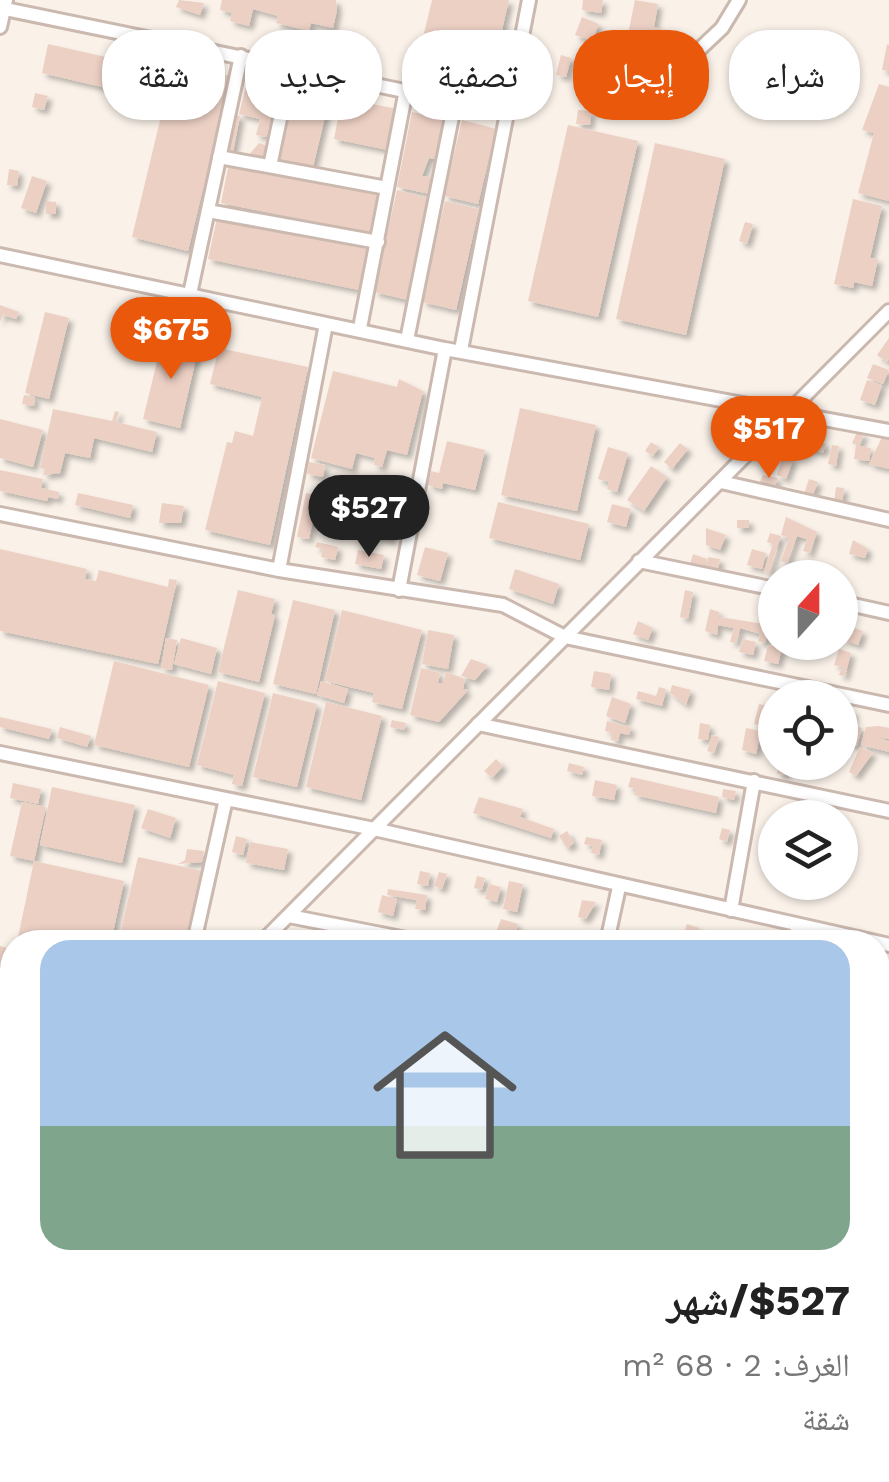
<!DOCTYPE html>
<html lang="ar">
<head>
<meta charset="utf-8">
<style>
	:root { --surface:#fff; --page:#f6f6f6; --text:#222; --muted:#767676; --accent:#ea580c }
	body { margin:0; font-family:"Work Sans","Noto Naskh Arabic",sans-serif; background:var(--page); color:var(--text); direction:rtl; height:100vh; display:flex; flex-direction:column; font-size:38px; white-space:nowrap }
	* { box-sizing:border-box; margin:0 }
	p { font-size:32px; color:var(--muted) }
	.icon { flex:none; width:55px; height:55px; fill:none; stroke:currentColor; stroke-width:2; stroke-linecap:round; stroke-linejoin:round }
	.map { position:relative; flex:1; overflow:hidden; direction:ltr }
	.side { position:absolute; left:0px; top:930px; width:890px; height:552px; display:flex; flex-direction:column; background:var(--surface); border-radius:40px 40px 0 0; box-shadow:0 2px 8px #0004; direction:rtl }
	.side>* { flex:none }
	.top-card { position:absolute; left:30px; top:30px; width:830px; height:90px; direction:rtl; display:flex; gap:20px }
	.needle { width:65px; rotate:21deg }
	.controls { position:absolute; left:758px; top:560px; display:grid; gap:20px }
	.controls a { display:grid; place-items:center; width:100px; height:100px; border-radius:50%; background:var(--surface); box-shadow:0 2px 8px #0004; font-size:50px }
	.price { position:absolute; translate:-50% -85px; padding:0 22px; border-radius:35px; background:var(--accent); color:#fff; font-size:32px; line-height:65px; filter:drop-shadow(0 2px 5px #0008) }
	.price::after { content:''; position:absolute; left:50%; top:60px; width:30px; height:22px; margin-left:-15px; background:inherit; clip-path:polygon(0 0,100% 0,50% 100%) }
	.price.on { background:#222; color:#fff }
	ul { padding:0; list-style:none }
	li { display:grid; align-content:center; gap:20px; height:530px; padding:0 40px }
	li span { display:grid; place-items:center; height:310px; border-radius:30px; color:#555 }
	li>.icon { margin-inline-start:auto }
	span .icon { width:180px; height:180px; fill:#fffc; stroke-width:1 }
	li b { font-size:42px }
	.chip { padding:0 35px; border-radius:40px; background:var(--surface); box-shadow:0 2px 8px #0004; font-size:35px; line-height:90px }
	.chip.on { background:var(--accent); color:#fff }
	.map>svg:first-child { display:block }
</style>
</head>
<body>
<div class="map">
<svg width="889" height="1482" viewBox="0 0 889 1482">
	<defs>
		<filter id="shadow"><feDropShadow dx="4.5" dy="4.5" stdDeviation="2.5" flood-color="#0004"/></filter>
	</defs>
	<rect width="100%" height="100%" fill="#faf2e9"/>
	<!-- building -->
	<path fill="#ecd0c4" filter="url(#shadow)" d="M179 0 204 3 200 15 176 7Z
		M222 0H336L337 10 333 28 311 23 309 31 276 23 278 16 253 9 249 26 230 21 232 13 220 10Z
		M432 0H509L497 51 424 33Z
		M583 0H603L601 13 582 10Z
		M635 0 658 4 654 27 661 29 653 70 635 66 637 52 625 49Z
		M582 17 599 24 592 41 575 35Z
		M48 44 132 63 129 77 145 80 141 96 42 73Z
		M887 44 889 45V71L882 70Z
		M561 55 571 58 566 77 556 75Z
		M174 62 230 76 188 251 132 237Z
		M604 65 626 71 619 99 597 93Z
		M248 78 280 86 267 137 256 135 260 119 239 114Z
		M879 84 889 87V201L858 193 874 133 862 130Z
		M296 88 330 96 312 171 279 163Z
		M35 93 48 96 44 110 32 107Z
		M342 98 397 109 388 150 334 139Z
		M578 110 591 111 590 125 576 124Z
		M412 112 444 119 436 159 429 158 422 176 433 178 430 194 397 187Z
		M231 114 240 116 233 152 224 151Z
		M462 120 496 129 478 204 444 196Z
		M568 125 638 141 598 317 528 301Z
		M259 143 268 146 263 161 248 156Z
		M655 143 725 159 686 335 616 319Z
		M229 163 379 194 371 233 221 203Z
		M9 169 19 171 17 186 7 185Z
		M32 176 47 181 36 213 21 208Z
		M397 190 428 198 408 300 374 292Z
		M853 199 882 206 870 258 878 259 872 286 854 282 853 288 834 284Z
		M46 201 56 202V214H46Z
		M445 201 479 209 456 310 422 302Z
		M217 218 368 249 359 290 208 259Z
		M745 222 753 224 747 244 739 241Z
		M0 305 19 312 16 319 3 315 0 322Z
		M45 312 69 318 49 399 25 393Z
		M163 337 199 345 180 428 143 419Z
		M889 338V359L887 362 877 355Z
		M219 348 308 367 270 545 205 530 227 442 232 443 235 431 253 436 262 397 210 384Z
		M873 364 889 370 883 384 867 378Z
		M333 371 397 387 399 379 423 391 407 455 387 450 382 467 374 465 375 458 356 453 352 469 311 458Z
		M867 380 882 385 875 405 860 400Z
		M24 395 35 397 34 406 22 404Z
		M520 408 596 425 577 511 501 495Z
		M53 409 112 421 115 411 119 412 116 422 157 432 152 452 94 438 90 458 65 453 60 473 43 475 45 469 40 468Z
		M0 419 43 430 33 467 0 458Z
		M857 432 864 434 859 446 871 448 869 461 854 459 856 445 852 443Z
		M883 435 889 436V469L869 464Z
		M789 438 796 443 786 456 779 451Z
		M809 438 826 444 823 453 806 447Z
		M447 441 485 450 475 490 443 483 442 489 428 485 431 471 439 473Z
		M651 442 659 447 653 456 645 451Z
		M680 443 688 449 672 469 664 462Z
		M832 445 839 446 836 466 828 464Z
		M608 447 628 453 617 492 607 489 609 482 598 479Z
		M783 456 793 460 786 479 777 475Z
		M309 462 325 465 323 477 307 474Z
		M651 466 667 477 644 511 627 500Z
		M0 470 43 479 41 488 59 492 58 499 48 497 47 501 0 491Z
		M763 475 778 478 774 488 760 482Z
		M343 479 403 487 391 540 332 527Z
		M809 479 818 482 812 497 804 494Z
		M836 487 844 488 842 503 834 502Z
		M78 493 133 505 130 518 75 505Z
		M306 493 318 496 309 539 297 537Z
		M498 502 589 524 580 560 489 538Z
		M162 503 184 506 181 523H159Z
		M612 504 631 509 626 527 607 522Z
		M786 517 817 532 810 553 803 551 807 539 797 536 787 563 781 561 789 538 781 535Z
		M737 520H749V528H737Z
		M706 528 726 535 720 550 706 545Z
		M770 533 781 536 769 573 764 571 773 544 767 542Z
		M853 540 868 549 865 558 849 554Z
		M317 542 338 547 335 560 321 557 323 549 315 547Z
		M425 547 448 553 440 581 417 575Z
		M0 549 87 569 85 579 96 581 99 570 168 587 169 579 177 580 158 664 0 631Z
		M752 549 766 553 762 569 747 565Z
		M358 550 384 555 381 569 355 564Z
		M693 554 707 559 704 569 690 564Z
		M708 557 720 559 718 570 706 568Z
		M806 560 814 562 812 577 804 575Z
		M819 564 828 566 825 578H816Z
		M515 569 559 584 553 604 509 589Z
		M238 590 275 599 271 614 275 615 259 682 218 672Z
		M685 590 693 592 688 619 680 617Z
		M293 600 335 610 316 694 273 684Z
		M710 609 719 612 717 635 705 631Z
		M342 610 422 630 402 709 372 702 374 693 325 681Z
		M719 617 770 625 765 643 758 641 760 634 740 628 736 643 730 642 734 628 717 625Z
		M638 621 653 628 648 640 633 634Z
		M847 626 863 631 858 645 843 640Z
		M428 630 454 635 448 669 422 664Z
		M166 638 177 640 172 670 161 668Z
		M181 638 217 648 211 674 174 664Z
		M743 639 756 642 753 655 739 652Z
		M768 645 782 648 778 664 764 661Z
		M839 649 851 653 845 676 839 675 842 667 834 665Z
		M471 659 488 665 475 680 461 676Z
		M114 661 209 685 189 767 94 745Z
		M421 668 440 673 438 683H443L446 672 465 679 463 689 468 690 439 722 410 715Z
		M594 671 611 674 609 690 591 687Z
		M218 681 265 693 242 786 232 784 234 775 197 765Z
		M321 681 348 689 344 703 317 695Z
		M672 685 691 690 686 705 670 693Z
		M659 687 666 689 662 706 636 699 638 691 656 696Z
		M273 693 317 704 297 787 253 777Z
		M612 697 631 704 625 723 606 716Z
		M326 702 382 716 361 800 306 787Z
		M759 704 770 706 765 727 754 724Z
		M840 709 854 712 850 727 840 725Z
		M0 717 52 729 49 739 0 727Z
		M392 720 406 723 404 730 390 727Z
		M607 721 631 727 629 735 620 733 618 741 611 740 612 733 605 731Z
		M700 723 710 725 708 740 698 739Z
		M851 725 862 728 857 746 846 743Z
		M879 726 889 728V739L874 737 889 741V752L861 745 866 727Z
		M60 727 91 736 87 747 57 738Z
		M746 728 761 731 756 754 742 750Z
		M712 735 719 737 714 753 707 751Z
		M860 747 873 753 856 776 849 772Z
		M496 759 503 766 492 778 484 771Z
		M779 762 788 763 786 775 777 774Z
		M569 763 584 767 582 775 567 771Z
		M631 777 719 797 716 813 634 795 636 789 628 787Z
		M595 780 617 785 614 800 592 796Z
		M13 783 41 789 38 804 10 798Z
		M52 787 135 805 122 863 40 845Z
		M723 789 736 791 734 800 722 797Z
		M479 797 523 809 520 817 554 829 551 838 473 813Z
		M22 802 46 807 34 861 10 856Z
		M148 809 176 818 170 838 141 828Z
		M722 828 730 830 727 842 719 839Z
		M567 831 574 843 567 848 559 836Z
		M236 836 247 839 243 855 232 852Z
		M586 837 602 840 599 855 591 853 593 846 584 844Z
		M250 842 288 849 284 870 246 863Z
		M187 849 204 851 202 862 178 864 185 860Z
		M138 857 207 872 191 942H157L120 934Z
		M34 861 124 881 111 942H17Z
		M420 871 430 873 428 886 417 884Z
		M439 872 447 874 442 889 434 886Z
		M477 876 485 878 482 890 474 888Z
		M509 881 523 884 517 912 503 909Z
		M489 884 501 887 497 902 485 899Z
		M388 889 427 895 425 910 415 909 417 900 387 895Z
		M382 895 397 899 393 916 378 912Z
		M582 900 596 902 586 919 578 917Z
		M501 919 518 924 514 938 496 932Z
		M687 924 699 928 695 942 682 940Z
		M574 935 590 938 589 942H573Z
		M0 946 11 949 6 970 0 968Z
		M0 1076 12 1079 3 1112 0 1111Z
		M0 1117 12 1120 8 1164 0 1163Z
		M878 1160 883 1162 880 1169 887 1171 883 1185 878 1184Z
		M879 1234 888 1237 881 1261 878 1260Z
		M889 1282V1299L878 1297V1289L885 1291Z
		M12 1325V1349L5 1346Z
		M6 1470 14 1471 13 1479 21 1482H5Z
		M61 1470 78 1473 76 1481 59 1482Z
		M184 1470 192 1471 190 1482H181Z
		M443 1470H459L458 1476 467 1482H440Z
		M537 1470H566L564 1479 546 1474 545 1482H531Z
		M576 1470H583L585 1476 587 1470 595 1471 593 1478 614 1482H574Z
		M674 1470H689L685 1482H671Z
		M511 1471 527 1475 526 1482H509Z"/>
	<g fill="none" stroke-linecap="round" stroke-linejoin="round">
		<defs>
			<path id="minor" d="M0 8 507 112
				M0 27 6 0
				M668 79 722 28 739 0
				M219 157 387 188
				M270 166 291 67
				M208 211 378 242
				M0 255 445 349 889 431
				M190 294 241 56
				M360 328 406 90
				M407 340 455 102
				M461 350 529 0
				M721 482 889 520
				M0 514 279 570 503 605 565 637 889 705
				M639 561 775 589
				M279 570 326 324
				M399 590 445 349
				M840 602 889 613
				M478 724 889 811
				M0 753 374 829 889 945
				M731 910 754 781
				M289 916 422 942
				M194 942 226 799
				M262 942 889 311
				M607 942 619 887
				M794 942 798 925
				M0 992 12 994
				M878 1033 889 1035
				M878 1128 889 1131
				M0 1208 12 1195
				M0 1220 12 1222
				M878 1220 889 1222
				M878 1309 889 1311
				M0 1313 12 1315
				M878 1401 889 1403
				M0 1405 12 1408
				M323 1470 380 1482
				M766 1470 825 1482
				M56 1482 59 1470
				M229 1482 231 1470
				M473 1482 474 1470
				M645 1482 647 1470"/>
		</defs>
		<!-- minor casing -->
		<use href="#minor" stroke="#cbb9b0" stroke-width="18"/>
		<!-- minor -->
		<use href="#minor" stroke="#fff" stroke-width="12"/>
	</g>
</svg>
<div class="controls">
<a><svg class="needle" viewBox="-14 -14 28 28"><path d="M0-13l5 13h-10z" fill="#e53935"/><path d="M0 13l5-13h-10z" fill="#767676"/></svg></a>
<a><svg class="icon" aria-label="locate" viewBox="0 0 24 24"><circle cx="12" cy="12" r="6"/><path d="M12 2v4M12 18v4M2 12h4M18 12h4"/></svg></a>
<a><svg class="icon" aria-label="layers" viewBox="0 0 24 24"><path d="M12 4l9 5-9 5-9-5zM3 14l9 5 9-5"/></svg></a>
</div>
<b class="price" style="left:171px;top:382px">$675</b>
<b class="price" style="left:769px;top:481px">$517</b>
<b class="price on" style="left:369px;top:560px">$527</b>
<div class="top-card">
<a class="chip">شراء</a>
<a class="chip on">إيجار</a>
<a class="chip">تصفية</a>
<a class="chip">جديد</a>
<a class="chip">شقة</a>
</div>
<section class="side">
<ul>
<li><span style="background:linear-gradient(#a9c7e8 60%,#7fa58c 0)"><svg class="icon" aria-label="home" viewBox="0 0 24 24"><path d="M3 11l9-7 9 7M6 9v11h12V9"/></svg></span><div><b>$527/شهر</b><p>الغرف: 2 · 68 m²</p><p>شقة</p></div></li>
</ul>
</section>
</div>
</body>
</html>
